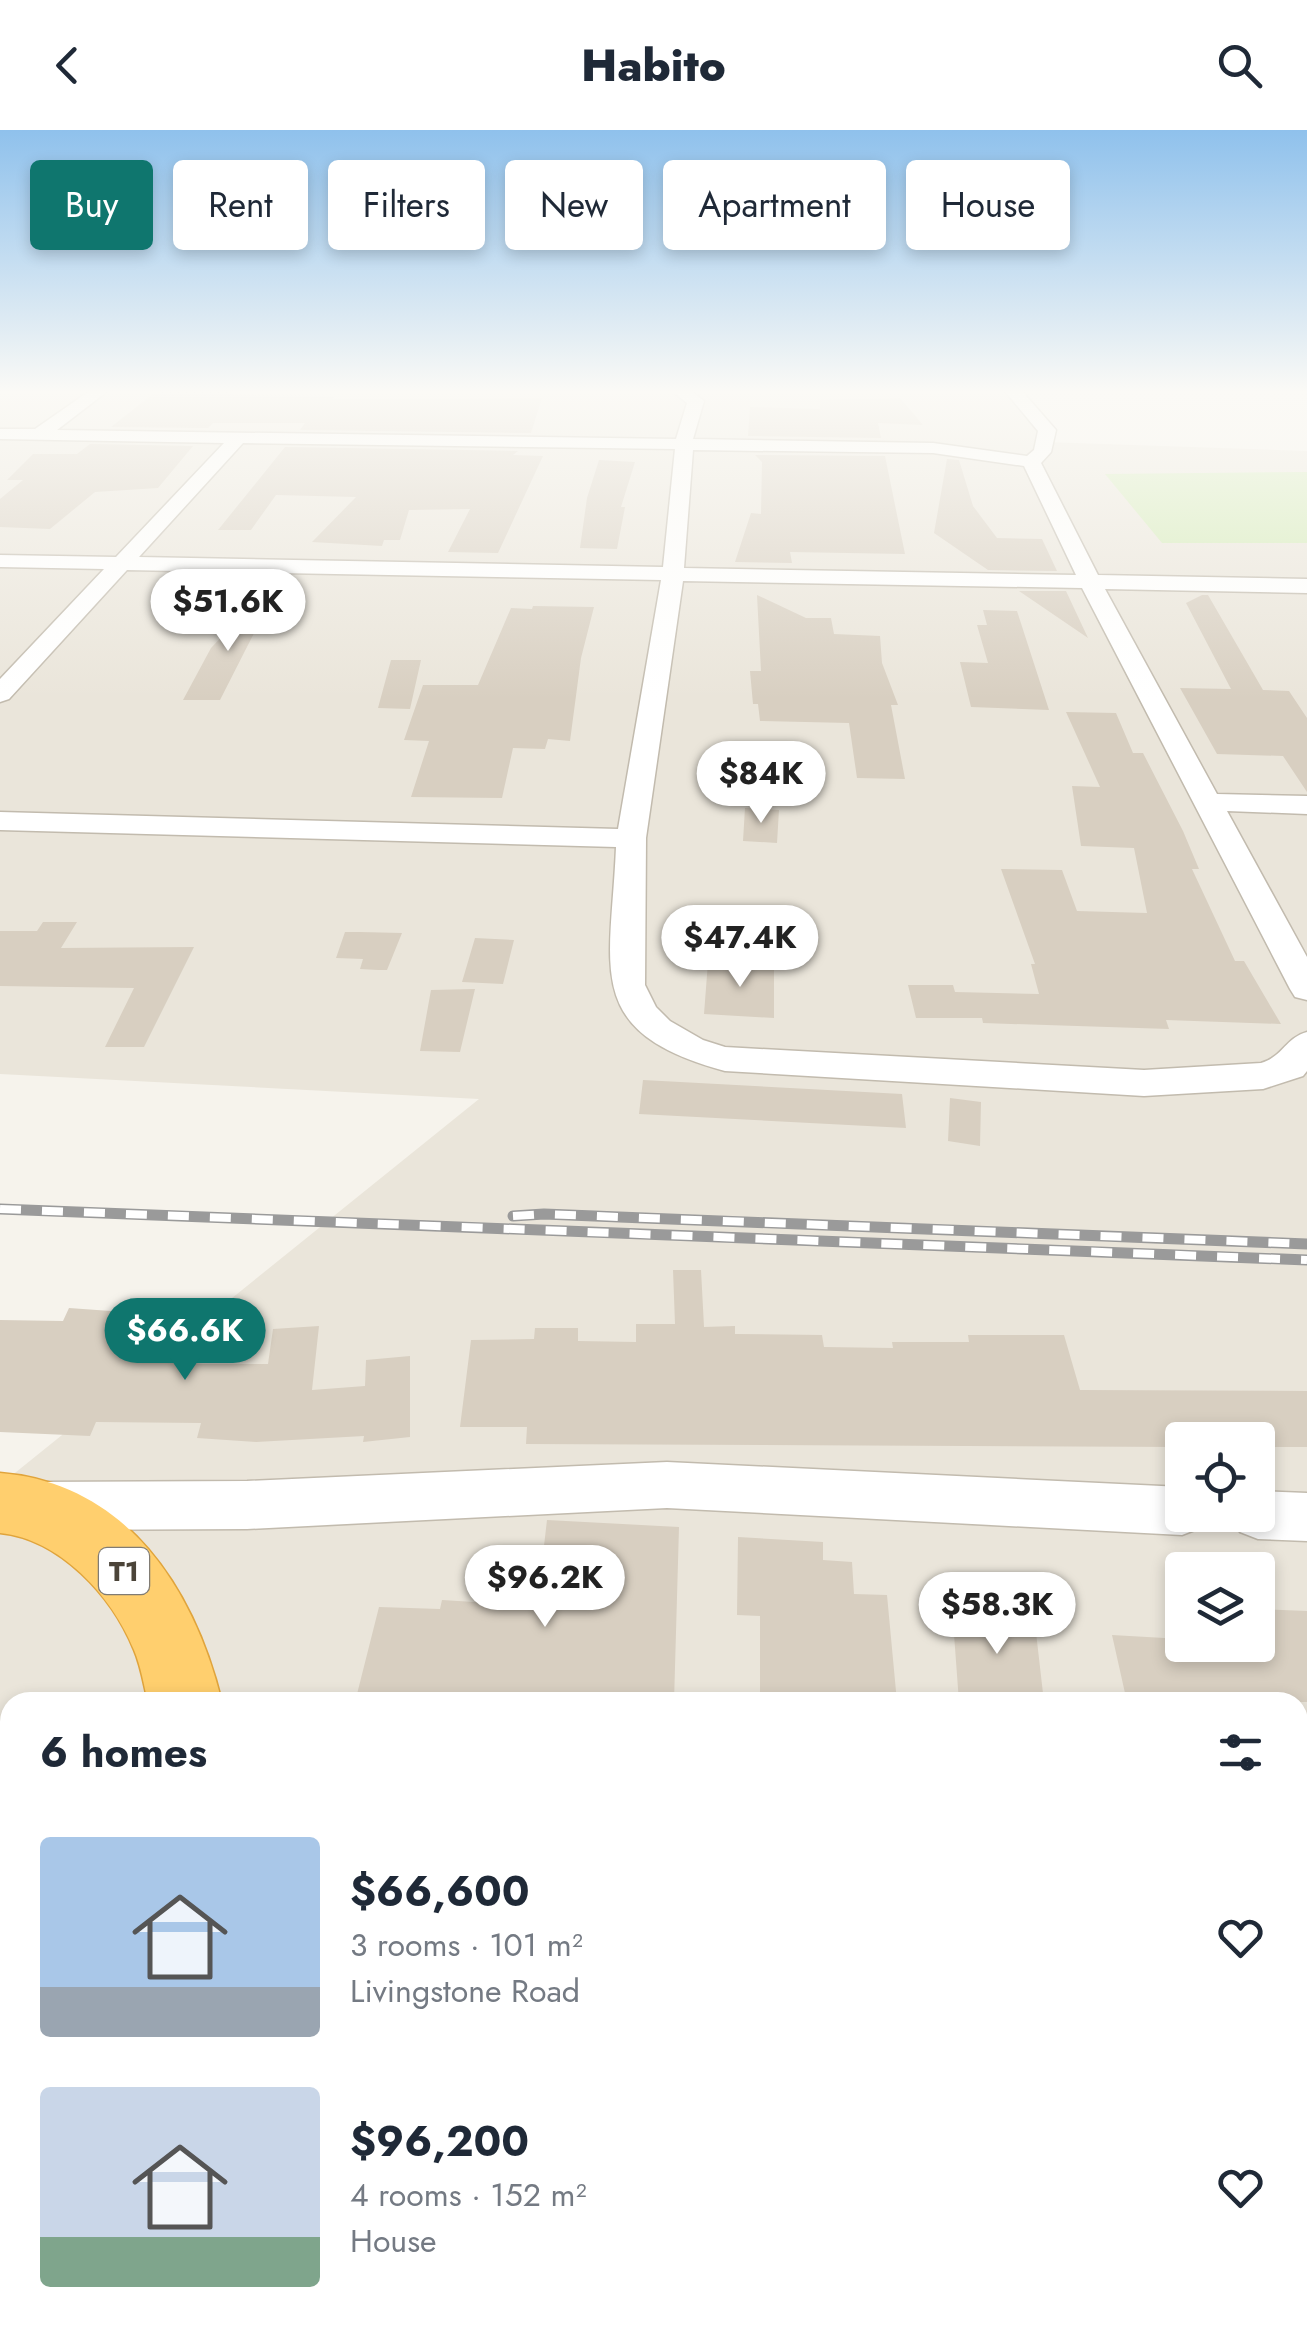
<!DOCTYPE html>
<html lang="en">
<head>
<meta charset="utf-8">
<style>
	:root { --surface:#fff; --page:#f6f6f7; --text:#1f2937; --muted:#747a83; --accent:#0f766e }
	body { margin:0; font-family:Jost,sans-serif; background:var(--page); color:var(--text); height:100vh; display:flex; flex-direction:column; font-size:38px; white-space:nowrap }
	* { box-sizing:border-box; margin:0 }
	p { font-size:32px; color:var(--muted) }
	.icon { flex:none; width:55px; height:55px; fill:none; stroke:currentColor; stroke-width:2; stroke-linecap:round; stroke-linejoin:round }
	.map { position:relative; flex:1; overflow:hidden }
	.panel { position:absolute; left:0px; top:1562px; width:1308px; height:642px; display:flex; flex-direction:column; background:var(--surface); border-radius:30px 30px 0 0; box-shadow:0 5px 15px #0003 }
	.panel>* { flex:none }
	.banner { position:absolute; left:30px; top:30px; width:1248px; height:90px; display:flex; gap:20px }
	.fabs { position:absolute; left:1165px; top:1292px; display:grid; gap:20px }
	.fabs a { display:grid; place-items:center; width:110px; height:110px; border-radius:10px; background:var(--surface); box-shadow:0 5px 15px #0003; font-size:50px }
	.price { position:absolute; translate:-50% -85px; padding:0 22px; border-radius:35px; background:#fff; color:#222; font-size:32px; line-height:65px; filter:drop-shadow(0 2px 5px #0008) }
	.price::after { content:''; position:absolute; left:50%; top:60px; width:30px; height:22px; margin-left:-15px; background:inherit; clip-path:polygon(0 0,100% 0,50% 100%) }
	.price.active { background:var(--accent); color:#fff }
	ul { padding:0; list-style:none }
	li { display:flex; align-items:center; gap:30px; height:250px; padding:0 40px }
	li span { display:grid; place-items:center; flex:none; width:280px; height:200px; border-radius:10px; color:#555 }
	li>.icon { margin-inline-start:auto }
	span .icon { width:120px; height:120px; fill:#fffc; stroke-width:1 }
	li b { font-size:42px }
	h2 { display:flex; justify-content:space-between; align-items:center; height:120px; padding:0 40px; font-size:42px }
	.chip { padding:0 35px; border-radius:10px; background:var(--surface); box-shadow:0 5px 15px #0003; font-size:35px; line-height:90px }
	.chip.active { background:var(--accent); color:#fff }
	header { display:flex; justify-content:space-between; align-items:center; height:130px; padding:0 40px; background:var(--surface); font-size:45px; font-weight:800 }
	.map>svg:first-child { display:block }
</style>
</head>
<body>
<header><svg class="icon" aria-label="back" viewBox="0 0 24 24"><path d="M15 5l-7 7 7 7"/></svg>Habito<svg class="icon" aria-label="search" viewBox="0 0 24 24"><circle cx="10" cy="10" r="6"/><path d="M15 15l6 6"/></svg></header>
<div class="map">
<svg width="1307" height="2204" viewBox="0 0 1307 2204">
	<rect width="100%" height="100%" fill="#f6f3ec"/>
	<!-- residential -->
	<path fill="#eae5da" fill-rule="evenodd" d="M0 260H1004L1045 312 1307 321V2204H0V1355L479 969 0 944ZM1182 1310H1258V1385H1182ZM1182 1440H1258V1515H1182ZM10 1572H1298V2195H10Z"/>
	<!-- green -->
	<path fill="#d2eab5" d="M1307 342V413H1162L1105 344Z"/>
	<!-- building -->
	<path fill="#d8cfc1" d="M158 260H235L231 265 334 266 332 269 542 268 531 303 300 300 305 293H213L208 298 111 297Z
		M900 268 923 295 878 293 881 308 748 306 750 277 820 279V270Z
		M90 314 193 316 158 358 95 362 50 399 0 397V369L23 350H7L33 324H77Z
		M285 317 518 321 513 325 543 326 498 423 448 422 470 379 409 380 400 410H384L382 416 312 412 356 367 276 365 251 400H218Z
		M755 325 885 326 905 424 790 422 792 433 735 432 751 383 761 384 762 332Z
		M947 329 959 330 973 376 997 408 1042 409 1057 441 988 440 934 403Z
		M599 330 635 332 621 377H625L617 419 580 418 587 368Z
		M269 457 275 462 220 570H183L211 518Z
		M1019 461H1066L1088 508Z
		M757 465 806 488H831L834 504 880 506 882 533 898 575H891L905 649 857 648 849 593 760 591 758 574H753L750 541H761Z
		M1202 465H1208L1263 560 1289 561 1307 588V662L1283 626 1217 624 1180 558 1231 559 1186 473Z
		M533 476 594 477 581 528 570 611 548 609 545 619 513 618 502 668 411 667 429 611 404 610 423 555H478L511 478 532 479Z
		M983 480 1017 481 1049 580 971 577 960 532 988 533 977 495H987Z
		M391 530H421L410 579 378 578Z
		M1066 582 1116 583 1133 623H1143L1183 701 1199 739H1192L1235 831H1244L1281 894 1166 890 1169 899 983 893 982 888H916L908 855H953L955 862 1039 864 1031 834H1035L1001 739 1062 740 1077 781 1147 783 1134 718 1081 716 1072 656 1100 657Z
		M745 678 779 680 777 713 743 711Z
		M43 792H77L61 818 194 817 144 917H105L134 858 0 856V801H37Z
		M345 802H360L402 803 387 840H378L360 839 363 829 336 828Z
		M475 808 514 810 503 854 462 852Z
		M708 832 774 834V888L704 884Z
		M475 859 460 922 420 921 431 860Z
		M643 950 902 964 906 998 639 984Z
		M950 968 981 972 980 1016 948 1011Z
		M673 1140H701L704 1197 735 1196V1204L822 1205 824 1217 893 1218 892 1212H969L968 1205H1064L1080 1260 1307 1261V1317H1258V1310H1182V1317L526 1314 527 1297H460L471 1210 534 1209 535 1198H578V1211L636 1212V1194H675Z
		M69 1178 194 1187 176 1231 201 1234H268L273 1199 319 1196 312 1260 365 1256 366 1230 410 1226V1307L363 1312 364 1306 256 1312 197 1308 201 1293 96 1292 90 1306 0 1302V1190L63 1191Z
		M547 1390 679 1397 674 1572H355L379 1477 440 1479 442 1470 537 1476Z
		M738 1407 823 1412V1430L852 1432 854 1464 887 1465 897 1572H760V1486L737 1485Z
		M952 1477 1034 1485 1044 1572H959Z
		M1258 1479 1307 1481V1572H1127L1112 1505 1182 1509V1515H1258Z"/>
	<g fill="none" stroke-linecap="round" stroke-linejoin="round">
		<defs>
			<path id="minor" d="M91 260H109L57 300 676 309 687 273 671 260H690L704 271 693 309 933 313 1027 326 1034 320 1038 301 1004 260H1021L1056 300 1051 322 1041 333 1098 445 1307 449V463L1105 459 1217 664 1307 666V684L1227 681 1307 827V870L1295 867 1290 859 1082 458 683 451 646 708 645 855 656 877 670 891 703 910 725 917 1144 940 1261 933C1284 926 1285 908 1307 902V941L1303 946 1263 959 1144 966 725 941C581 902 611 840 616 717L0 700V682L618 699 661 450 127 440 9 569 0 572V549L104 439 0 437V425L116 427 224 313 0 309V299H35ZM243 313 675 319 663 437 139 427ZM693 320 933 323 1024 336 1076 445 684 438Z
				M667 1332 1182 1357V1385H1206L1200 1398 1182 1405 667 1378 247 1399 39 1400 21 1393 13 1376 21 1359 39 1352 247 1351Z
				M1258 1361 1307 1363V1411L1258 1409 1240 1402 1232 1385H1258Z
				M201 2195H281L277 2204H197Z"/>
			<path id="highway" d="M0 1343C127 1353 194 1459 222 1572H148C144 1556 141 1536 134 1520 112 1466 60 1409 0 1403Z
				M324 2195H427L431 2204H328Z"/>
		</defs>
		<!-- minor casing -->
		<use href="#minor" stroke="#c2bbae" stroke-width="3"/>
		<!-- highway casing -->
		<use href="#highway" stroke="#e0a43c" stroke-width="3"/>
		<!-- minor -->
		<use href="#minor" fill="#fff" fill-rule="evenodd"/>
		<!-- highway -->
		<use href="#highway" fill="#ffcf6e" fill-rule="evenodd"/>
		<defs>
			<path id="rail" d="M0 1079 1307 1130
				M513 1086 544 1084 1307 1114"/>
		</defs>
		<!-- rail casing -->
		<use href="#rail" stroke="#9a9a9a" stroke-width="11"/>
		<!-- rail -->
		<use href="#rail" stroke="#fff" stroke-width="8" stroke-dasharray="21" stroke-linecap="butt"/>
	</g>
	<!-- sky -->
	<linearGradient id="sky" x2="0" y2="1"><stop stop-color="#8fc1ec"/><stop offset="0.46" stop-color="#fbfaf6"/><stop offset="1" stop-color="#fbfaf6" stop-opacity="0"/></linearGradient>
	<rect width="1307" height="569" fill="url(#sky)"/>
	<g text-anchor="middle" stroke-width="8" stroke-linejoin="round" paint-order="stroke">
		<!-- shield labels -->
		<rect fill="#fff" stroke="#817c74" stroke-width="2.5" x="99" y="1418" width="50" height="46" rx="8"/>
		<g font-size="28" font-weight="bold" fill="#4b4439">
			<text x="124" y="1451">T1</text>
		</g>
	</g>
</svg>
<div class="fabs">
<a><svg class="icon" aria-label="locate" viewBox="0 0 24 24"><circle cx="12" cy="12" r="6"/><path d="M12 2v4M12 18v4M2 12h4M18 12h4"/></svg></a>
<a><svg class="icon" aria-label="layers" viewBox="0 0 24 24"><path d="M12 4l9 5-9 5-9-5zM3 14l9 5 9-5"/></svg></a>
</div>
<b class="price" style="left:228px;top:524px">$51.6K</b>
<b class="price" style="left:761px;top:696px">$84K</b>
<b class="price" style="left:740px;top:860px">$47.4K</b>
<b class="price active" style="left:185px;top:1253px">$66.6K</b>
<b class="price" style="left:545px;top:1500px">$96.2K</b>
<b class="price" style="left:997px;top:1527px">$58.3K</b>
<div class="banner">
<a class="chip active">Buy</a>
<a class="chip">Rent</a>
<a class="chip">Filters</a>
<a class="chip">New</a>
<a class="chip">Apartment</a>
<a class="chip">House</a>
</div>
<section class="panel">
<h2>6 homes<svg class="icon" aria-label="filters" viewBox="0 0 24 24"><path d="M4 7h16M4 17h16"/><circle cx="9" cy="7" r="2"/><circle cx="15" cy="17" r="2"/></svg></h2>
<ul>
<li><span style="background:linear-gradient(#a9c7e8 75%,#9aa5b1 0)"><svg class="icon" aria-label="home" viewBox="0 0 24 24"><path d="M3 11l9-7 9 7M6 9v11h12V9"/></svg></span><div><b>$66,600</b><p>3 rooms · 101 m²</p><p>Livingstone Road</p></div><svg class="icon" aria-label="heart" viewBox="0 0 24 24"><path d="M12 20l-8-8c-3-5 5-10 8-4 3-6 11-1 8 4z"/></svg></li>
<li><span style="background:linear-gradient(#c9d6e8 75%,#7fa58c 0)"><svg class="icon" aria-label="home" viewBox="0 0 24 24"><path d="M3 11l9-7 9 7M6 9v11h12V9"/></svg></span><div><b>$96,200</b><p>4 rooms · 152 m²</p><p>House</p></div><svg class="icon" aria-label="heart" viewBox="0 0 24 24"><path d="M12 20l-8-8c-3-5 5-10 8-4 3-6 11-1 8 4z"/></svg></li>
</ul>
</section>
</div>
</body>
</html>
